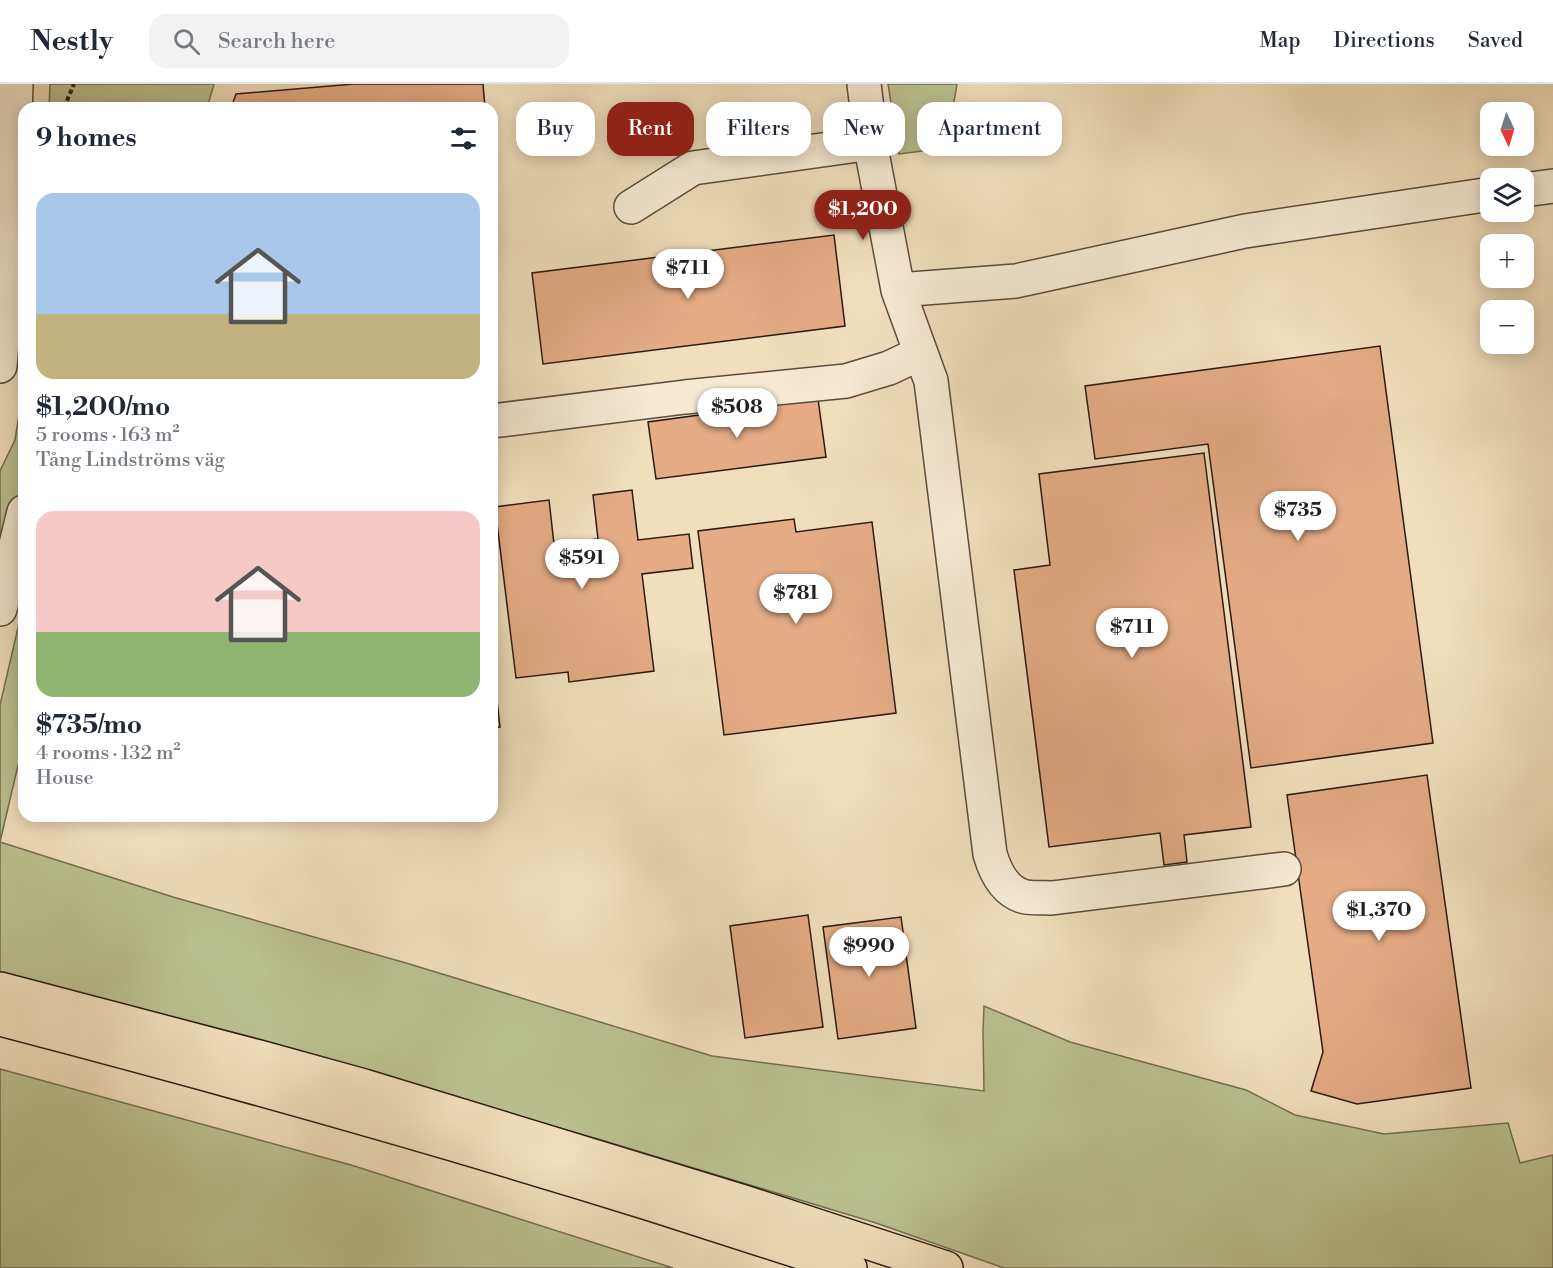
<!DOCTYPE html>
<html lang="en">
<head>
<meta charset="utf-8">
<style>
	:root { --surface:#fff; --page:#f2f2f3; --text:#1f2937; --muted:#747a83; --line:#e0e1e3; --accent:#8f2418 }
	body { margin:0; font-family:"Libre Bodoni",serif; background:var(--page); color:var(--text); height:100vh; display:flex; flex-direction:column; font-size:22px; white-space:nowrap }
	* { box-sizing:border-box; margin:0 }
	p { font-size:20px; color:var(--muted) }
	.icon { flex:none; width:33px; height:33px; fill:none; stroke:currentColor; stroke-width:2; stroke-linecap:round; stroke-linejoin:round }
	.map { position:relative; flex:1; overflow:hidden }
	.panel { position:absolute; left:18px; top:18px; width:480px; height:720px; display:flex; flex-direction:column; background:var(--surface); border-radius:18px; box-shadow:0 3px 15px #0003 }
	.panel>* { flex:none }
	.hud { position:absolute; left:516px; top:18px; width:570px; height:54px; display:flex; gap:12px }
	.needle { width:39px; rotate:176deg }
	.fabs { position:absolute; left:1480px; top:18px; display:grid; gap:12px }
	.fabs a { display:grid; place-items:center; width:54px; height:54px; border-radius:12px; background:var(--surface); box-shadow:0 3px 15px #0003; font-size:30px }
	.price { position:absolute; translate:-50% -51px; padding:0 14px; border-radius:21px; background:#fff; color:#222; font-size:20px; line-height:39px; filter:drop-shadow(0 2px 3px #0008) }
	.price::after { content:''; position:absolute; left:50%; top:36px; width:18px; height:14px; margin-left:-9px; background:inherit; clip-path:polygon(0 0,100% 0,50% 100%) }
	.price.selected { background:var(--accent); color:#fff }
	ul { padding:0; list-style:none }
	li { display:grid; align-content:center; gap:12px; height:318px; padding:0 18px }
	li span { display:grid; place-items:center; height:186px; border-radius:18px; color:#555 }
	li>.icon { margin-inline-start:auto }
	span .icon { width:108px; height:108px; fill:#fffc; stroke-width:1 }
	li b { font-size:26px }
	h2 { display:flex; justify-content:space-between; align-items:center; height:72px; padding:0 18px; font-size:26px }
	.chip { padding:0 21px; border-radius:18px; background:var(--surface); box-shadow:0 3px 15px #0003; font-size:21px; line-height:54px }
	.chip.selected { background:var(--accent); color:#fff }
	header { display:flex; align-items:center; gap:36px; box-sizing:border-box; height:84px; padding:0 30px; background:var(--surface); border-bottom:2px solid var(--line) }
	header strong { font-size:28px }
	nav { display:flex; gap:33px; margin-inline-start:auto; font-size:21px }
	.search { width:420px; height:54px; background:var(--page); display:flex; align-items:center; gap:15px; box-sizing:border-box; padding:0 21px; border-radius:18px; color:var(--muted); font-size:22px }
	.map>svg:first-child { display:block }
</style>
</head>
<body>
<header>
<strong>Nestly</strong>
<div class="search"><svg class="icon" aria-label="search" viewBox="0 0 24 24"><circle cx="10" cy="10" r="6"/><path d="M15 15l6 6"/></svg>Search here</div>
<nav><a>Map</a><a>Directions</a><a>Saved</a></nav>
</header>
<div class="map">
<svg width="1553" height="1184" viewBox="0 0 1553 1184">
	<rect width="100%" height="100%" fill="#f1debc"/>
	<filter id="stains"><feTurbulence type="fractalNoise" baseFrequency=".00333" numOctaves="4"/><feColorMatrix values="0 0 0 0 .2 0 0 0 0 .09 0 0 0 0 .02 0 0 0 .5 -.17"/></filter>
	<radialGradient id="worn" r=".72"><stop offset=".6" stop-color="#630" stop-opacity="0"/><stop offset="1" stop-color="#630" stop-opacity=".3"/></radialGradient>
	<!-- green -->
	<path fill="#bac191" stroke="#726e52" stroke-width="1.5" d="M50 0H214L207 24H49Z
		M888 0H957L946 64 899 70Z
		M24 297V394L0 485V387L15 356Z
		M24 518V656L0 758 173 813 406 879 712 972 984 1007 983 947 984 922 1070 958 1246 1006 1295 1031 1384 1050 1508 1039 1520 1079 1553 1071V1184H1004L876 1139 601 1056 264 960 0 895V621Z
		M0 985 351 1081 673 1184H0Z"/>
	<!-- building -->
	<path fill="#e4ab85" stroke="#2b1a14" stroke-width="1.5" d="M354 0H483L485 24H231L236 10Z
		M834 151 845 242 543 280 532 189Z
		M1380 262 1433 659 1251 684 1208 360 1095 375 1085 302Z
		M818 315 826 373 656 395 648 338Z
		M1204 369 1251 743 1184 751 1187 778 1164 781 1160 749 1049 763 1014 486 1050 481 1039 390Z
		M632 406 638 456 689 450 693 484 642 490 654 587 569 598 568 588 516 594 495 423 549 416 554 460 598 455 593 411Z
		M794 435 796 448 872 438 896 629 724 651 698 447Z
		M492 598H495L500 643 492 644Z
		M1427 691 1471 1004 1357 1020 1311 1007 1323 968 1287 711Z
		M808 831 823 943 745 954 730 842Z
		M901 833 916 944 838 955 823 843Z"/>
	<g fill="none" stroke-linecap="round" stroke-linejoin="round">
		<defs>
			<path id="minor" d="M864 0 873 74 898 206 931 297 990 770C995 787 1004 806 1022 812 1031 815 1043 813 1052 814L1284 785
				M1524 106 1553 102
				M631 123 693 84 872 59
				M898 206 1016 197 1245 147 1491 110
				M0 282 12 138 16 0
				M492 337 685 313 846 297 889 284 921 269
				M0 525 24 428"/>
			<path id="highway" d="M0 905 259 973 364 1002 744 1118 946 1184
				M0 935C218 992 436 1053 651 1120 718 1141 784 1163 850 1184"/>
		</defs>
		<!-- minor casing -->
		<use href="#minor" stroke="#5c4b3e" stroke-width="36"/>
		<!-- highway casing -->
		<use href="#highway" stroke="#2b1a14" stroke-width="36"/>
		<!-- path -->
		<path stroke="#2b1a14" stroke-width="4" stroke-dasharray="4.5 3" stroke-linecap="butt" d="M65 24 68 14 74 0"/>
		<!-- minor -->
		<use href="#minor" stroke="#f6ead3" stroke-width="33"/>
		<!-- highway -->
		<use href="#highway" stroke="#f1debc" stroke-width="33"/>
	</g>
	<rect width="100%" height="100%" filter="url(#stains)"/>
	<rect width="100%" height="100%" fill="url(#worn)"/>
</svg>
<div class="fabs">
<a><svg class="needle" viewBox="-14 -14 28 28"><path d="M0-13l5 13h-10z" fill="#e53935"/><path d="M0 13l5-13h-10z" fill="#747a83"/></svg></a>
<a><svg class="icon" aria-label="layers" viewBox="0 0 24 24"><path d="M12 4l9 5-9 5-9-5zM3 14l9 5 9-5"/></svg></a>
<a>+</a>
<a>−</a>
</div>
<b class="price selected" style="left:863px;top:157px">$1,200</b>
<b class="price" style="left:688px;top:216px">$711</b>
<b class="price" style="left:737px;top:355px">$508</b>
<b class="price" style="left:1298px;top:458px">$735</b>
<b class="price" style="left:582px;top:506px">$591</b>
<b class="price" style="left:796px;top:541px">$781</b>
<b class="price" style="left:1132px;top:575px">$711</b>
<b class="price" style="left:1379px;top:858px">$1,370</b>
<b class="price" style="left:869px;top:894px">$990</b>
<div class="hud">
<a class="chip">Buy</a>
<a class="chip selected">Rent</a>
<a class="chip">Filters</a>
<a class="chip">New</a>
<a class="chip">Apartment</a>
</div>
<section class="panel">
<h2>9 homes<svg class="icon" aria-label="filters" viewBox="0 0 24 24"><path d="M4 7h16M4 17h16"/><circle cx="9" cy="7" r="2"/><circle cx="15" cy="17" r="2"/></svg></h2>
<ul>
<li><span style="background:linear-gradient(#a9c7e8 65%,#c2b280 0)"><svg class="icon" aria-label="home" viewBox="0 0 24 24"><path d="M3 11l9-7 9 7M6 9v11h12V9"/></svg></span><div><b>$1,200/mo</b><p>5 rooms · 163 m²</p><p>Tång Lindströms väg</p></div></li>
<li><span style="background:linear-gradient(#f6c9c9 65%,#8fb573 0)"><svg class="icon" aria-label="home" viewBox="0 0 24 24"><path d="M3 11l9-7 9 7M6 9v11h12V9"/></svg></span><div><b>$735/mo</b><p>4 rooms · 132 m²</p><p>House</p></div></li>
</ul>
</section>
</div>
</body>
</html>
